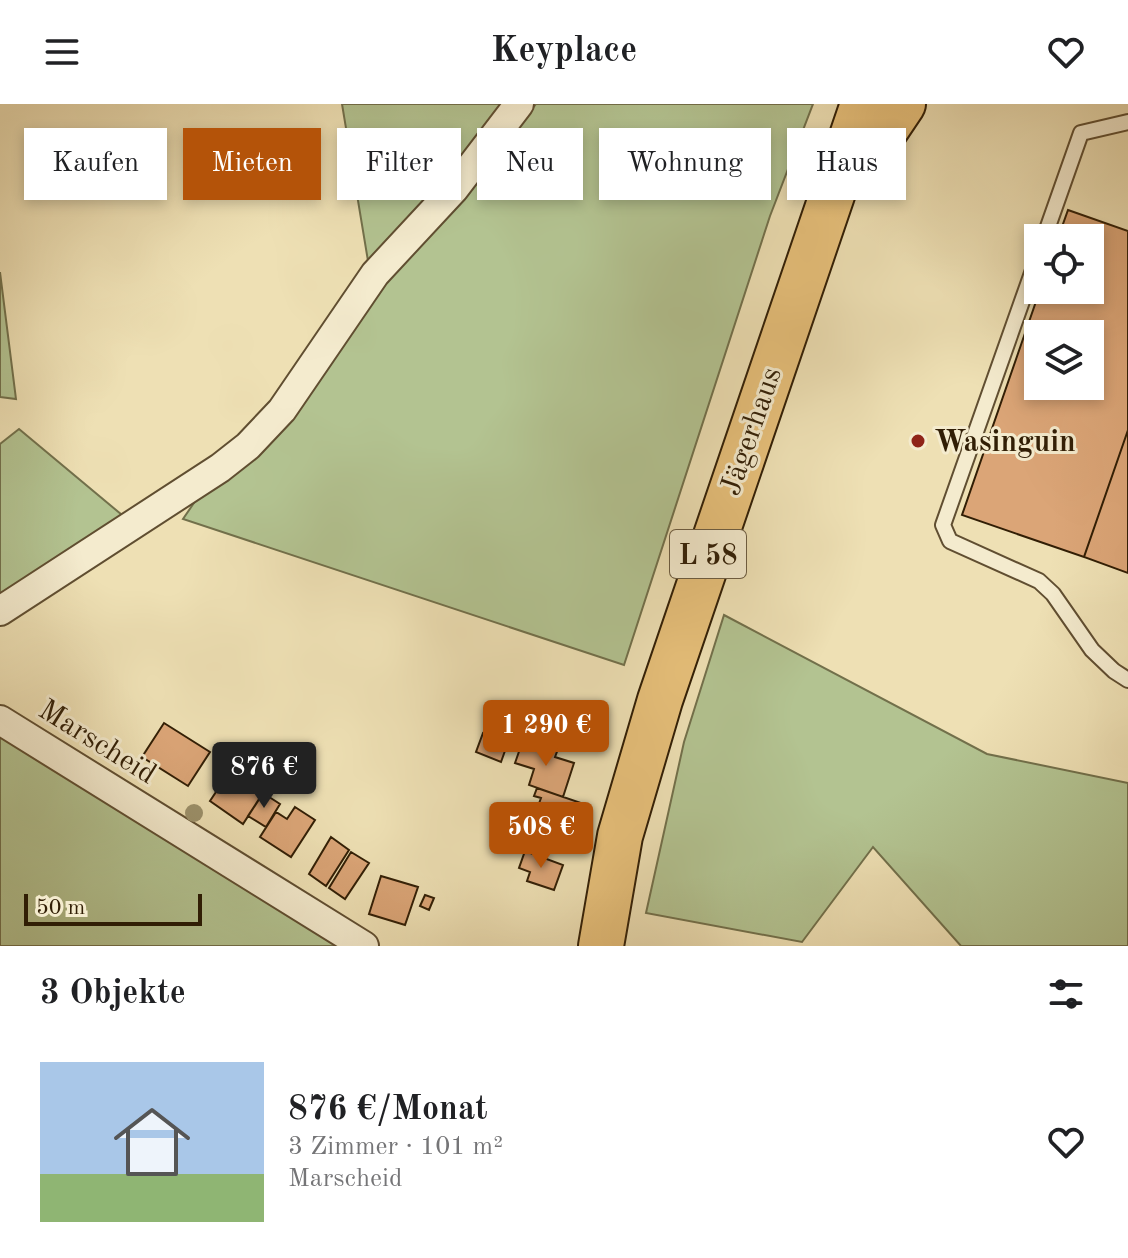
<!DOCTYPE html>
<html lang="de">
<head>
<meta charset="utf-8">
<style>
	:root { --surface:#fff; --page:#f6f6f6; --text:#202124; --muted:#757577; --accent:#b45309 }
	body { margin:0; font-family:"Old Standard TT",serif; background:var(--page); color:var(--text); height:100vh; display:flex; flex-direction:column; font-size:30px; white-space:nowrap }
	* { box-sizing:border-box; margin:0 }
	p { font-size:26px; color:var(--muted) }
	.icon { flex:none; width:44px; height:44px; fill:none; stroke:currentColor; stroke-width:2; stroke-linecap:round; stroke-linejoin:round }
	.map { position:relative; height:842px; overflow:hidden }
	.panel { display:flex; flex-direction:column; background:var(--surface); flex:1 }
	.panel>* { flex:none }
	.guide { position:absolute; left:24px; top:24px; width:1080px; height:72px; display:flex; gap:16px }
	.controls { position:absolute; left:1024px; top:120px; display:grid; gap:16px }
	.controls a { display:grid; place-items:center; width:80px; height:80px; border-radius:0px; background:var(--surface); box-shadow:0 4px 12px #0003; font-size:40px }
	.scale { position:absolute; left:24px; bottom:20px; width:178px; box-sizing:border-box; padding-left:8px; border:4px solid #311e05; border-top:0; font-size:22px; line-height:28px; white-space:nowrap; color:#311e05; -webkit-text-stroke:6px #f4ebce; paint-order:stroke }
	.price { position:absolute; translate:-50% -68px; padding:0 18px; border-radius:8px; background:var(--accent); color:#fff; font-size:26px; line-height:52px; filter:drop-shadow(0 2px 4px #0008) }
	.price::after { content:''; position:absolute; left:50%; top:48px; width:24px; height:18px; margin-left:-12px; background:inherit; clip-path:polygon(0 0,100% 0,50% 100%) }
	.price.active { background:#222; color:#fff }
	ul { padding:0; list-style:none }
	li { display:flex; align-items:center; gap:24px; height:200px; padding:0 40px }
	li span { display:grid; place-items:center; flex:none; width:224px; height:160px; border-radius:0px; color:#555 }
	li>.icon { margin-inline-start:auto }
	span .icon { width:96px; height:96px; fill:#fffc; stroke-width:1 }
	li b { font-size:34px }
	h2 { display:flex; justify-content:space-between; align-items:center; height:96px; padding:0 40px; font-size:34px }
	.chip { padding:0 28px; border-radius:0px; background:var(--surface); box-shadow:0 4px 12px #0003; font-size:28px; line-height:72px }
	.chip.active { background:var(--accent); color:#fff }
	header { display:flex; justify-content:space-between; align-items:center; height:104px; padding:0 40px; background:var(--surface); font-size:36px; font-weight:800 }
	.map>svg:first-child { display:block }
</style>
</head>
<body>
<header><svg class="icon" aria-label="menu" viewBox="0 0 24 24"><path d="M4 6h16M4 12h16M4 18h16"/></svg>Keyplace<svg class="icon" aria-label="heart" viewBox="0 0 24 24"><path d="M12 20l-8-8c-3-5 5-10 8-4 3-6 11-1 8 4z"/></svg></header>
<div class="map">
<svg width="1128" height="842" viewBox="0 0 1128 842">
	<rect width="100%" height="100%" fill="#eee0b4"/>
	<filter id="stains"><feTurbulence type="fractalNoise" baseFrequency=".0025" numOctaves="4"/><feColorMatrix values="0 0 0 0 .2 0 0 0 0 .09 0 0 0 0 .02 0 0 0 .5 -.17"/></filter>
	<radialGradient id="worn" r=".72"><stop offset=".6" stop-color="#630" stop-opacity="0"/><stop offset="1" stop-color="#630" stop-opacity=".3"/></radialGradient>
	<!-- green -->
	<path fill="#b3c391" stroke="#72704b" stroke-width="2" d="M342 0H509L369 163Z
		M536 0H813L770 112 624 561 183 415 200 390 385 177 461 97Z
		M0 168 16 295 0 293Z
		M19 325 128 416 0 498V340Z
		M724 511 987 650 1128 679V842H961L873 743 802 838 646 809 684 638Z
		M0 631 341 842H0Z"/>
	<!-- building -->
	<path fill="#dba577" stroke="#311e05" stroke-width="2" fill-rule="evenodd" d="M1068 106 1128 127V326L1084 453 962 411 1040 186H1090V134H1058ZM1038 230H1090V282H1038Z
		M1128 326V469L1084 453Z
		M164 619 210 648 188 682 142 653Z
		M483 629 498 635 496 641 506 644 501 658 476 648Z
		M522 639 538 645 540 639 558 645 555 653 574 659 563 693 529 681 534 665 515 659Z
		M234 661 267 683 243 720 210 697Z
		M537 684 587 701 577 730 533 716 541 694 534 692Z
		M263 689 280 700 266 723 248 712Z
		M295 703 315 716 291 753 260 733 276 708 287 715Z
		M331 733 349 746 326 782 309 770Z
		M525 747 563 761 554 786 527 777 530 768 519 764Z
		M351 748 369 759 345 795 329 784Z
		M381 772 418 783 405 821 369 810Z
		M425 791 434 794 429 806 420 802Z"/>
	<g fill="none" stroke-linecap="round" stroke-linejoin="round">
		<defs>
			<path id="service" d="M1044 134 1081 29 1128 18
				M1038 152 943 421 950 437 1039 477 1053 490 1092 546 1114 567 1128 576"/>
			<path id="minor" d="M0 507 220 364 248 342 282 306 375 170 454 85 519 0
				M0 616 364 842"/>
			<path id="primary" d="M856 66 866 55 903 0
				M601 842 620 732 660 596 863 0"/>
		</defs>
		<!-- service casing -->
		<use href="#service" stroke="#604e31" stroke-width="18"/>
		<!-- minor casing -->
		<use href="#minor" stroke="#604e31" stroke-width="32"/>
		<!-- primary casing -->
		<use href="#primary" stroke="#311e05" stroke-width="48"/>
		<!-- service -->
		<use href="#service" stroke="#f4ebce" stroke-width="14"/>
		<!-- minor -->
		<use href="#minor" stroke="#f4ebce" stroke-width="28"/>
		<!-- primary -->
		<use href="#primary" stroke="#e7c07a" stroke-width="44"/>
	</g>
	<!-- trees -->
	<circle fill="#9c916b" cx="194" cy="709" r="9"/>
	<!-- markers -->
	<circle fill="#8f2418" stroke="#f4ebce" stroke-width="3" cx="918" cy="337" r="8"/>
	<g text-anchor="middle" stroke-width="6" stroke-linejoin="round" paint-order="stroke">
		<!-- shield labels -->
		<rect fill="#f4ebce" stroke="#6c5c41" stroke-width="2" x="670" y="426" width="76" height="48" rx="6"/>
		<g font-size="28" font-weight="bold" fill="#311e05">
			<text x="708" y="460">L 58</text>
		</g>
		<!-- street labels -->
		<g font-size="30" fill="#311e05" stroke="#f4ebce">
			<text transform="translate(750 327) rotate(-71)" y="10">Jägerhaus</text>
			<text transform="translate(98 637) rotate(32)" y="10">Marscheid</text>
		</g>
		<!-- poi labels -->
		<g font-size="30" font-weight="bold" fill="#311e05" stroke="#f4ebce" text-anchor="start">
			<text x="934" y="347">Wasinguin</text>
		</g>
	</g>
	<rect width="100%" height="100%" filter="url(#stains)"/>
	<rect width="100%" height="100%" fill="url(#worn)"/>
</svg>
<div class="controls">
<a><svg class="icon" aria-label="locate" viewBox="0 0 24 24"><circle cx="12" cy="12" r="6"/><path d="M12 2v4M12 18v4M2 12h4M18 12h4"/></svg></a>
<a><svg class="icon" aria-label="layers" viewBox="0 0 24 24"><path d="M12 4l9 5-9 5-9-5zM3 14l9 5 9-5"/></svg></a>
</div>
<div class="scale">50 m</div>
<b class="price" style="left:546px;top:664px">1 290 €</b>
<b class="price active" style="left:264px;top:706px">876 €</b>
<b class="price" style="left:541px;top:766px">508 €</b>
<div class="guide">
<a class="chip">Kaufen</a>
<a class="chip active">Mieten</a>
<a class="chip">Filter</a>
<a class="chip">Neu</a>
<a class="chip">Wohnung</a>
<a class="chip">Haus</a>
</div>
</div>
<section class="panel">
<h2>3 Objekte<svg class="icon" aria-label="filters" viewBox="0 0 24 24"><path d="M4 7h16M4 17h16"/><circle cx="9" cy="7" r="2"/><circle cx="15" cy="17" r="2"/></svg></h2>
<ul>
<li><span style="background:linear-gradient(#a9c7e8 70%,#8fb573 0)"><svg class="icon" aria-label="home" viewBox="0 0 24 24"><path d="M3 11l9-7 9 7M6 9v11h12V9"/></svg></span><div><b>876 €/Monat</b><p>3 Zimmer · 101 m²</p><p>Marscheid</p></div><svg class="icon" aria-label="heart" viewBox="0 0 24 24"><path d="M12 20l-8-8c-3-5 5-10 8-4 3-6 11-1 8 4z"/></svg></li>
</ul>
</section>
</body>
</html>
